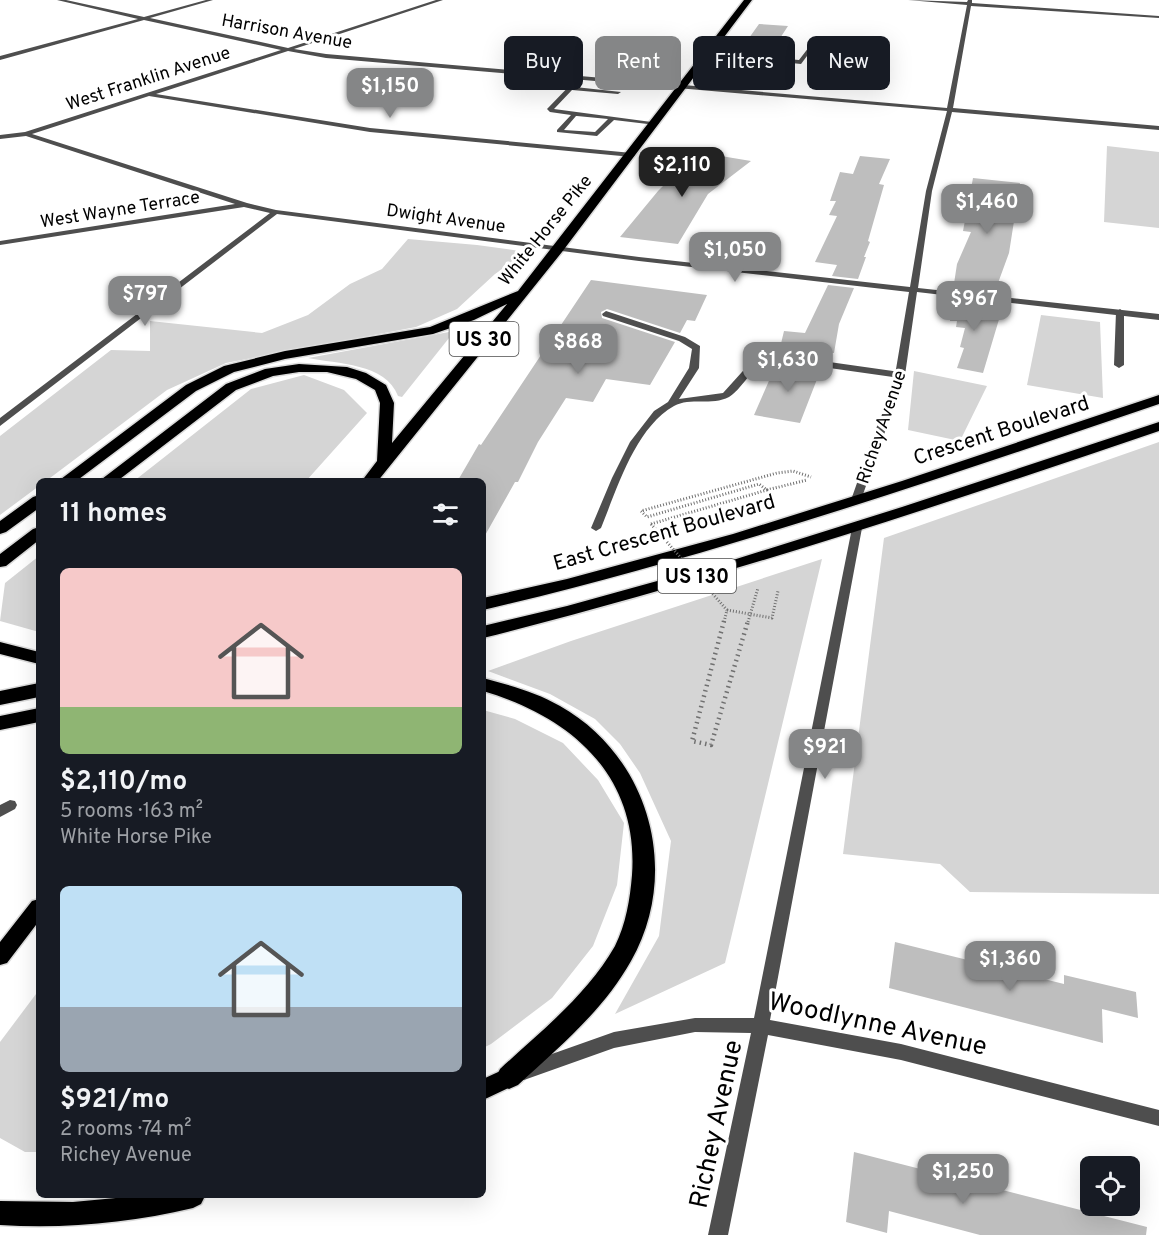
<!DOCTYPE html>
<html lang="en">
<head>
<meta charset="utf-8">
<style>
	:root { --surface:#171b24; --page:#20242c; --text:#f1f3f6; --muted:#9ea1a6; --accent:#858687 }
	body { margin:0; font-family:Overpass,sans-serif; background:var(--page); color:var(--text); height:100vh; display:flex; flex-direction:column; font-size:22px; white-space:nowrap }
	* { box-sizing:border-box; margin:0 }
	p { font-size:20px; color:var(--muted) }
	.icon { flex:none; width:33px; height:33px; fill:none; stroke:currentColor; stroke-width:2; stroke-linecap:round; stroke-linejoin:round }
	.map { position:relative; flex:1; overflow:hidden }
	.panel { position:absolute; left:36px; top:478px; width:450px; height:720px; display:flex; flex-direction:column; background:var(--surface); border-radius:9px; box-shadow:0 6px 24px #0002 }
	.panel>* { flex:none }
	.guide { position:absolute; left:504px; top:36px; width:564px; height:54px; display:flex; gap:12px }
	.fabs { position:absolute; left:1080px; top:1156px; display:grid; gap:12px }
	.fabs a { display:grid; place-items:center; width:60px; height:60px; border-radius:9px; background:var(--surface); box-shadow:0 6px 24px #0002; font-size:30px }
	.price { position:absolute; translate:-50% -51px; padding:0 14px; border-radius:12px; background:var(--accent); color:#fff; font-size:20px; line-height:39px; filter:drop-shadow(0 2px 3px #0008) }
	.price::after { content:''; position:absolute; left:50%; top:36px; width:18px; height:14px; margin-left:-9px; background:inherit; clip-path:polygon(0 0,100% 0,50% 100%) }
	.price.current { background:#222; color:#fff }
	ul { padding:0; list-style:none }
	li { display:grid; align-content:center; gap:12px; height:318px; padding:0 24px }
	li span { display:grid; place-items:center; height:186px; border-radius:9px; color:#555 }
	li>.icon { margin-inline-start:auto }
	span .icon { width:108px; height:108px; fill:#fffc; stroke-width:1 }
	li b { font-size:26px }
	h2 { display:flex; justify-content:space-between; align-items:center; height:72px; padding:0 24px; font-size:26px }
	.tag { padding:0 21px; border-radius:9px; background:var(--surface); box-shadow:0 6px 24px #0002; font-size:21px; line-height:54px }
	.tag.current { background:var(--accent); color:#fff }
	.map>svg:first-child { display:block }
</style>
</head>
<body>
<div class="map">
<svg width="1159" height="1235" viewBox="0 0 1159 1235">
	<rect width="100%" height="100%" fill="#fff"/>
	<!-- green -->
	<path fill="#d5d5d5" d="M1107 146 1159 152V228L1104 222Z
		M408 239 477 245 527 252 495 274 457 309 416 327 226 363 167 390 46 481 39 482V486L0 515V436L111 350 150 351V321L262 333 308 315 350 284 382 269Z
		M1041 315 1100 322 1103 398 1027 385Z
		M449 332 453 333 402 397 398 396C386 363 337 364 308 358Z
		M914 371 987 386 960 441 908 430Z
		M304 375 344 390 367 413 306 481H134L251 389Z
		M1159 442V894L970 892 940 864 843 854 884 538Z
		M39 556V632L0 621 5 583Z
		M822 559 725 963 615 1014 659 936 671 841 640 773 620 744 595 719 550 694 488 671 571 641Z
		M483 710 515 719 563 743 598 780 624 823 617 885 593 946 552 998 491 1044 483 1048Z
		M39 990V1152H25L0 1138V1042Z"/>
	<!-- building -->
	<path fill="#bebebe" d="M759 24 788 26 769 55 739 52Z
		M697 152 751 161 708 194 678 244 620 237 658 191Z
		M860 156 890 159 879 184 884 185 868 241 870 242 864 257H866L858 279 832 276 837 265 815 262 837 216 829 215 836 201H830L840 172 853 174Z
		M973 178 1020 183 1009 253 994 294 953 290 957 264 971 232 963 231Z
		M591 280 707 295 695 321 687 320 680 333 607 309 601 312 602 318 675 342 650 385 606 379 593 402 566 398 538 442 518 482H515L483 539V482H457L479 444 481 445Z
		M828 285 854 288 839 324 834 353 827 352 825 359 794 355 778 356 784 331 805 333Z
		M952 298 991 303 986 315 1000 316 983 373 957 368 964 348 960 347 965 328 956 327 957 321H950Z
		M794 365 821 369 800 423 754 415 775 367Z
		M895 942 1064 984V975L1136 992 1138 1018 1102 1009 1103 1043 889 988Z
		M854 1152 1147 1227 1146 1235H980L889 1211 887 1233 846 1222Z"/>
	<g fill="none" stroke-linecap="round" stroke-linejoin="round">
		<defs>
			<path id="primary" d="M39 899V921L7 963 0 965V942L32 901Z
				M509 1067 517 1070 520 1077 517 1084 483 1100V1079Z
				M137 1196H205L201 1204 193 1208C129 1223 66 1229 0 1225V1201L73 1202Z"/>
			<path id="highway" d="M744 0H752L562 252 377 482H361L377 461 380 403 375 390 356 379 327 372H299L273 376 236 390 116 482H98L226 384 265 369 299 364 347 367 366 373 386 385 394 403 392 443 507 304 474 320 433 334 285 359 234 372 196 391 75 482H57L186 385 224 366 285 351 430 327 518 291Z
				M1159 395V404C936 480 713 556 483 610V598L567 579 733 534 902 481Z
				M1159 422V431C936 507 712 581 483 638V626L567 606 733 560 902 507Z
				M39 495V508L6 532 0 534V521L33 497Z
				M39 527V540L6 566 0 567V554L33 529Z
				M0 642 39 652V664L0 654Z
				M483 678C509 685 536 692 560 706 649 756 682 871 631 961 603 1011 559 1047 518 1085L509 1089 500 1085 496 1077 500 1069C541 1031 587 995 615 946 626 924 630 899 632 875 639 776 572 717 483 691Z
				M39 683V697L0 705V691Z
				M39 708V722L0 730V716Z"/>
		</defs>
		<!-- primary casing -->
		<use href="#primary" stroke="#dbdbdb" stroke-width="3"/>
		<!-- highway casing -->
		<use href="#highway" stroke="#dbdbdb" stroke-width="3"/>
		<!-- path -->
		<path stroke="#707070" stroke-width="3" stroke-dasharray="1 2" stroke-linecap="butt" d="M767 490 807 480
			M651 524 767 490 759 484 647 517 641 511 777 473 793 471 811 477
			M727 610 772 618 778 591"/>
		<!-- lane -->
		<path fill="#4e4e4e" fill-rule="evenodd" d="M816 38 819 40 801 64 705 54 708 52 799 60Z
			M578 77 583 78 575 87 621 92 618 94 572 90 554 109 659 123 656 125 614 120 597 136 557 132V130L571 115 550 112 547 109ZM576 116H577L608 119 595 132 564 130Z
			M1120 309 1124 312V365L1119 368 1114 365 1116 312Z
			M606 311 685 337 700 346 699 368 679 399 723 393 751 362 754 361 794 357 900 372 905 375 900 378 794 363 757 366C750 374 737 393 729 397 712 406 690 397 674 406 635 428 617 489 601 528L596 531 591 528 612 478 630 442 654 411 668 402 689 368 692 349 679 341 603 316 602 314Z
			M10 800 15 801 17 805 15 809 0 817V805Z"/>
		<!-- street -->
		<path fill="#4e4e4e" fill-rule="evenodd" d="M57 0H66L144 17 206 0H213L150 18 288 48 436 0H443L294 49 326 54 947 108 967 5 908 0 967 2 968 0H972V3L1159 16V18L971 6 953 108 1159 126V130L952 112 932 191 918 288 1159 314V320L917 292 905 375 861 500 856 503 851 500 895 375 909 292 639 261 277 214 0 426V418L270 213 244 207 0 245V241L235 204 26 136 0 139V135L25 132 281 50 144 20 0 60V56L138 19ZM288 51 326 58 947 111 926 191 910 287 639 257 276 210 247 203 32 134 149 96 370 132 632 157 635 155 632 153 370 128 156 94Z
			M857 525 862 528 770 1020 901 1044 1159 1110V1126L901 1060 768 1035 728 1235H708L751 1033 695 1032 614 1048 524 1080 518 1078 515 1072 518 1066 614 1032 695 1018H754L852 528Z"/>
		<!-- primary -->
		<use href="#primary" fill="#000" fill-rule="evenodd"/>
		<!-- highway -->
		<use href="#highway" fill="#000" fill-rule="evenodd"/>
		<!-- path-bridge-far1 -->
		<path stroke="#707070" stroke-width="3" stroke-dasharray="1 2" stroke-linecap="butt" d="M651 524 727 610 724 622
			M748 622 758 588"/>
		<!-- path-bridge -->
		<path stroke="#707070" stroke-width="4.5" stroke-dasharray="1.5 4" stroke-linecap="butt" d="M724 621 692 741 711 745 748 621"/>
	</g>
	<g text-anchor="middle" stroke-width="6" stroke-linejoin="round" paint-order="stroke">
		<!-- far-street labels -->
		<g font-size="18" fill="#000" stroke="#fff">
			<text transform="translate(287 31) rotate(10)" y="6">Harrison Avenue</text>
			<text transform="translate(148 78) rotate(-18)" y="6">West Franklin Avenue</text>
			<text transform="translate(120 209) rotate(-9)" y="6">West Wayne Terrace</text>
			<text transform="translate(446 218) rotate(8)" y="6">Dwight Avenue</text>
			<text transform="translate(545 230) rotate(-51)" y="6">White Horse Pike</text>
			<text transform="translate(881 427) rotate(-71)" y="6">Richey Avenue</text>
		</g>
		<!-- shield labels -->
		<g fill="#fff" stroke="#4c4c4c" stroke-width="1.5">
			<rect x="449.5" y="322" width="69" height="34" rx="4.5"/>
			<rect x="658" y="559" width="78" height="34" rx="4.5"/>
		</g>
		<g font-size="20" font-weight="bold" fill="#000">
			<text x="484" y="346">US 30</text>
			<text x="697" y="583">US 130</text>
		</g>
		<!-- street labels -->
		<g font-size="21" fill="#000" stroke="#fff">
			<text transform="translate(1001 430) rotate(-18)" y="7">Crescent Boulevard</text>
			<text transform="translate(664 532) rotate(-16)" y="7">East Crescent Boulevard</text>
		</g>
		<!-- near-street labels -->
		<g font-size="26" fill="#000" stroke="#fff">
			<text transform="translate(878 1023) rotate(12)" y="9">Woodlynne Avenue</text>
			<text transform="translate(715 1124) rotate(-78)" y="9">Richey Avenue</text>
		</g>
	</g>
</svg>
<div class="fabs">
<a><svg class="icon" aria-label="locate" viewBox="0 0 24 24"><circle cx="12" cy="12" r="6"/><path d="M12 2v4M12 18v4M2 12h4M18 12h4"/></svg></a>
</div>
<b class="price" style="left:390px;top:119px">$1,150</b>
<b class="price current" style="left:682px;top:198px">$2,110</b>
<b class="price" style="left:987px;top:235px">$1,460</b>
<b class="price" style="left:735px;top:283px">$1,050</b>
<b class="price" style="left:145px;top:327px">$797</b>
<b class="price" style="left:974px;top:332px">$967</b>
<b class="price" style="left:578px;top:375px">$868</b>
<b class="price" style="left:788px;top:393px">$1,630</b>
<b class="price" style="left:825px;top:780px">$921</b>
<b class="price" style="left:1010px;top:992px">$1,360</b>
<b class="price" style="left:963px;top:1205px">$1,250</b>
<div class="guide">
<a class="tag">Buy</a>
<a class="tag current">Rent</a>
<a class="tag">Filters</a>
<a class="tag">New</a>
</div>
<section class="panel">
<h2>11 homes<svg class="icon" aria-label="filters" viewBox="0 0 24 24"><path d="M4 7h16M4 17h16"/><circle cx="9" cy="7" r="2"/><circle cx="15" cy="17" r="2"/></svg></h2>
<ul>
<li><span style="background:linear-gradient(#f6c9c9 75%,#8fb573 0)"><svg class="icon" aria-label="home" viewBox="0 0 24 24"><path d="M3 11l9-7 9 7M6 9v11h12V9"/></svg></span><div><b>$2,110/mo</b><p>5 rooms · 163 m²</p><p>White Horse Pike</p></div></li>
<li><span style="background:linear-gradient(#bfe0f5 65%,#9aa5b1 0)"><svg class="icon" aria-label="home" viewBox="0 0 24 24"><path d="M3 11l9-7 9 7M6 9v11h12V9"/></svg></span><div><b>$921/mo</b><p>2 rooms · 74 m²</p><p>Richey Avenue</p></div></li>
</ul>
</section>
</div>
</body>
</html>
